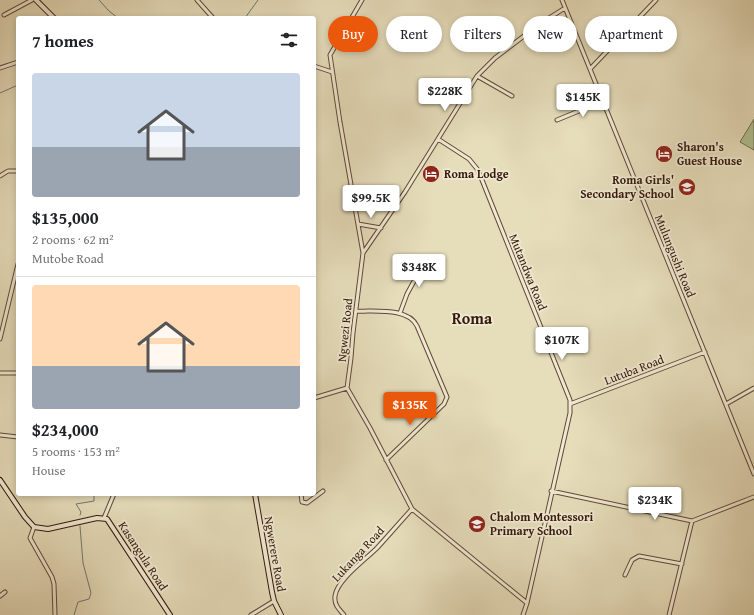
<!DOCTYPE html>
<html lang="en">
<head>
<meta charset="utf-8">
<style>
	:root { --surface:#fff; --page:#f6f6f6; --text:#202124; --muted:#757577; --line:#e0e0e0; --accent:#ea580c }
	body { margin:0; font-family:"Gentium Book Plus",serif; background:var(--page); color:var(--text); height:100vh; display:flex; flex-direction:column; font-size:15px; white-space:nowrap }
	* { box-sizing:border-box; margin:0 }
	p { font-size:13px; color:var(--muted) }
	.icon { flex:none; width:22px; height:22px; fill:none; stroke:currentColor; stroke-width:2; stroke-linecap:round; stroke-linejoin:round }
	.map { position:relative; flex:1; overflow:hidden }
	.sheet { position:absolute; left:16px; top:16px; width:300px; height:480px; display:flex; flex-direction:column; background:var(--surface); border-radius:4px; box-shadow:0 2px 6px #0003 }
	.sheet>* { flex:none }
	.hud { position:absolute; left:328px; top:16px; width:366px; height:36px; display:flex; gap:8px }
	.price { position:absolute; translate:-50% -34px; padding:0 9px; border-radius:4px; background:#fff; color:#222; font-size:13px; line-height:26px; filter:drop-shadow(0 1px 2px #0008) }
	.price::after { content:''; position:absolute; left:50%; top:24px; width:12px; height:9px; margin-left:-6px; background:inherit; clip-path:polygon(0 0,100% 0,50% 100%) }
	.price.active { background:var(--accent); color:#fff }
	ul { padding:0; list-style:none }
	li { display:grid; align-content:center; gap:8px; height:212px; padding:0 16px }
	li+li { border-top:1px solid var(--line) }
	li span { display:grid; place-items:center; height:124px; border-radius:4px; color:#555 }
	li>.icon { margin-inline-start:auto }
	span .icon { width:72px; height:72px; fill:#fffc; stroke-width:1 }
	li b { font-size:17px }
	h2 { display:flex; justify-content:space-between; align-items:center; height:48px; padding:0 16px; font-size:17px }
	.chip { padding:0 14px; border-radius:18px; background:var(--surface); box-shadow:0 2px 6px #0003; font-size:14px; line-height:36px }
	.chip.active { background:var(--accent); color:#fff }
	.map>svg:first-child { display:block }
</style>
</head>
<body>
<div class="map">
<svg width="754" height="615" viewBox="0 0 754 615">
	<rect width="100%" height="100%" fill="#e6ddbb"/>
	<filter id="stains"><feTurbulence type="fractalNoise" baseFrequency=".005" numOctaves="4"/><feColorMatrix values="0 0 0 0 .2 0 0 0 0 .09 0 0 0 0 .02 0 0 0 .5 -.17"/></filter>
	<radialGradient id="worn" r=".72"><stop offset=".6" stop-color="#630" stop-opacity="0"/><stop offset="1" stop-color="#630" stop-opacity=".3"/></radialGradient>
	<!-- green -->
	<path fill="#b0c294" stroke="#726d4e" d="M754 119V150L740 142Z"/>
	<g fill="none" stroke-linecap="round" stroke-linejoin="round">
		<!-- stream -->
		<path stroke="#717972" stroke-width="1" d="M99 0 109 11 118 18
			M245 18 258 0
			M0 93 18 85
			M80 515 81 512 76 504 94 501V494
			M74 615 78 602 89 599 91 593 83 563 80 526"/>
		<defs>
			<path id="street" d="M197 0 213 18
				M362 0 330 55 340 122 363 253 353 333 351 358 347 388 370 428 412 509 527 603
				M562 0 754 474
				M4 15 32 0
				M314 66 332 72
				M0 68 18 62
				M590 69 656 0
				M477 76 512 96
				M557 120 603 101
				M438 139 469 159 478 170 570 400V413L527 603 523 615
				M0 176 8 171H18
				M358 224 381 228
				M363 253 405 192 477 76 495 58 541 23 565 8
				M356 311C374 312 408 307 417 326L447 397 444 404 386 460
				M400 313 407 294 425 261
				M0 339 18 264
				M0 373H18
				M314 398 347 388
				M570 404 705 352
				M726 404 754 388
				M0 435 18 437
				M551 491 692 521 754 497
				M301 494 302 502 307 503 323 491
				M104 518 114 494
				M34 527 30 538 52 577 54 584 55 615
				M625 575 632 560 639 556 682 564
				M0 596 5 592
				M251 615 274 601
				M344 615C339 609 334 605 335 596 337 580 365 560 377 548 389 535 400 522 412 509
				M669 615 692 521"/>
			<path id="secondary" d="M36 0 54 18
				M0 480 25 517 34 527 48 529 97 518 107 519 170 615
				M255 494 272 592 274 601 281 615"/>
		</defs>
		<!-- street casing -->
		<use href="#street" stroke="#614935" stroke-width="5"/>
		<!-- secondary casing -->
		<use href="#secondary" stroke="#351808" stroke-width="6"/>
		<!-- street -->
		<use href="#street" stroke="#efe9d3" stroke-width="3"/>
		<!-- secondary -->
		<use href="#secondary" stroke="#efe9d3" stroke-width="4"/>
	</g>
	<!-- icons -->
	<defs>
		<symbol id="hotel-disc" viewBox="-11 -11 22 22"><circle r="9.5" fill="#8f2418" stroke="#efe9d3"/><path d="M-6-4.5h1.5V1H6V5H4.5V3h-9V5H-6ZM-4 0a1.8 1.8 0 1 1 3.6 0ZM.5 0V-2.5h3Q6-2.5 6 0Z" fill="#fff"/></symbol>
		<symbol id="school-disc" viewBox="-11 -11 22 22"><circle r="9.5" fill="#8f2418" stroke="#efe9d3"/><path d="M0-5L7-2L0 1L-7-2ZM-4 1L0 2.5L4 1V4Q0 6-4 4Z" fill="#fff"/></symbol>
	</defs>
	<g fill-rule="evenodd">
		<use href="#hotel-disc" x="654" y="144" width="20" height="20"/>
		<use href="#hotel-disc" x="421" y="164" width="20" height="20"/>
		<use href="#school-disc" x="677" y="177" width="20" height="20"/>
		<use href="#school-disc" x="467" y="514" width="20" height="20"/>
	</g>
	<g text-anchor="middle" stroke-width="3.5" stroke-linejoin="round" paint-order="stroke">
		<!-- poi labels -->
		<g font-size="12" font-weight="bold" fill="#351808" stroke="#efe9d3" text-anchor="start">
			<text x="677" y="151">Sharon's<tspan x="677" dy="14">Guest House</tspan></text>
			<text x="444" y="178">Roma Lodge</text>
			<text x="674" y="184" text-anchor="end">Roma Girls'<tspan x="674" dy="14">Secondary School</tspan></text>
			<text x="490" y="521">Chalom Montessori<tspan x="490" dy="14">Primary School</tspan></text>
		</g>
		<!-- street labels -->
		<g font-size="12" fill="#351808" stroke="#efe9d3">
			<text transform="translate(675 256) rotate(68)" y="4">Mulungushi Road</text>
			<text transform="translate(528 272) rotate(68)" y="4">Mutandwa Road</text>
			<text transform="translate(345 330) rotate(-84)" y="4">Ngwezi Road</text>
			<text transform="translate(634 370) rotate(-21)" y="4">Lutuba Road</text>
			<text transform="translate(275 554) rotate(80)" y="4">Ngwerere Road</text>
			<text transform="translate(358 554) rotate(-47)" y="4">Lukanga Road</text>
			<text transform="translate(143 556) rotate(57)" y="4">Kasangula Road</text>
		</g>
		<!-- district labels -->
		<g font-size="16" font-weight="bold" fill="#351808" stroke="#efe9d3">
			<text x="472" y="324">Roma</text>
		</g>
	</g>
	<rect width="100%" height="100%" filter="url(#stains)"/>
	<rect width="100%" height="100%" fill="url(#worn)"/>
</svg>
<b class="price" style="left:445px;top:112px">$228K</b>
<b class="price" style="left:583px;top:118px">$145K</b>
<b class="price" style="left:371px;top:219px">$99.5K</b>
<b class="price" style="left:419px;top:288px">$348K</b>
<b class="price" style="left:562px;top:361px">$107K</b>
<b class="price active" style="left:410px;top:426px">$135K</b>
<b class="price" style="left:655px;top:521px">$234K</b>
<div class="hud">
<a class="chip active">Buy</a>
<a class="chip">Rent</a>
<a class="chip">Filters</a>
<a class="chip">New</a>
<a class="chip">Apartment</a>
</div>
<section class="sheet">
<h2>7 homes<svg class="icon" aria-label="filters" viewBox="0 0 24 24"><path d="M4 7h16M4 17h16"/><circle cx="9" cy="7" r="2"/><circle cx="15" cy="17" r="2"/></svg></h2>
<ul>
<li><span style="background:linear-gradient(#c9d6e8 60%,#9aa5b1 0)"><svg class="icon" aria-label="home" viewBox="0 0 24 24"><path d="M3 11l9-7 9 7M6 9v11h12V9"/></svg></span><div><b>$135,000</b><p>2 rooms · 62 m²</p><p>Mutobe Road</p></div></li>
<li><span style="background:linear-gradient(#ffd9b3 65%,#9aa5b1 0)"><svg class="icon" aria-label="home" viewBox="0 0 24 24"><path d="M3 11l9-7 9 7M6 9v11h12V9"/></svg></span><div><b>$234,000</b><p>5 rooms · 153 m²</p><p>House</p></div></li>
</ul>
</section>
</div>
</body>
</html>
